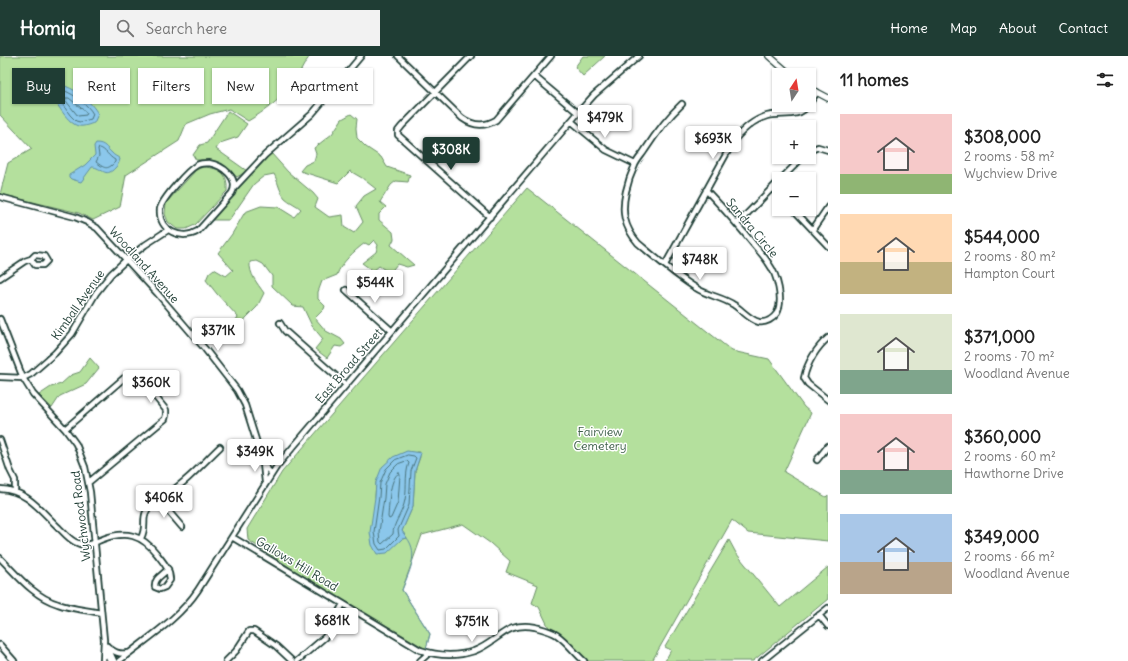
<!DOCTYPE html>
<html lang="en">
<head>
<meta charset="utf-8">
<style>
	:root { --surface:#fff; --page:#f2f2f2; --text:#222; --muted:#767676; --accent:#1f3d34 }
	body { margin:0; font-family:Delius,sans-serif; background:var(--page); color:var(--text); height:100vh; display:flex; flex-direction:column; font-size:15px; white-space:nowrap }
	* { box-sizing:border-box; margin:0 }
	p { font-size:13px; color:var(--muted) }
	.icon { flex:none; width:22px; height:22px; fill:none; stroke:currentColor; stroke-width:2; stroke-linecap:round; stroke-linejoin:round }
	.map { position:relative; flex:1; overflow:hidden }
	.sheet { display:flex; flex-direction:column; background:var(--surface); width:300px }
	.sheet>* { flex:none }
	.top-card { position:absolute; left:12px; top:12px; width:380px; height:36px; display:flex; gap:8px }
	.needle { width:26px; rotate:12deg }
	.fabs { position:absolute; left:772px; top:12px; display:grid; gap:8px }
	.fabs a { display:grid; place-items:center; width:44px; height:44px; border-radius:0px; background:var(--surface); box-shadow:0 1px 3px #0004; font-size:20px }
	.price { position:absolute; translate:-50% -34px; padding:0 9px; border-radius:4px; background:#fff; color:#222; font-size:13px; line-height:26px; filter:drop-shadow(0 1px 2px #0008) }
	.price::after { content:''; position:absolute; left:50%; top:24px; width:12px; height:9px; margin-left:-6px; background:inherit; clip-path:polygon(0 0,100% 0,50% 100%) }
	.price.current { background:var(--accent); color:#fff }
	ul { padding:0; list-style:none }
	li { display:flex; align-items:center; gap:12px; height:100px; padding:0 12px }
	li span { display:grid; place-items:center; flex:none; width:112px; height:80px; border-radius:0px; color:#555 }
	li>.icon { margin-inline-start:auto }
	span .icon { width:48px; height:48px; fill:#fffc; stroke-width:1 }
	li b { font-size:17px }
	h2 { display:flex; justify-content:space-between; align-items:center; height:48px; padding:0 12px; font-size:17px }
	.tag { padding:0 14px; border-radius:0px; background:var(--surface); box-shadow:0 1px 3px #0004; font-size:14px; line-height:36px }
	.tag.current { background:var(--accent); color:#fff }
	header { display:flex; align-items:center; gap:24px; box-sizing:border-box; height:56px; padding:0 20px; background:var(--accent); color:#fff }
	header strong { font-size:19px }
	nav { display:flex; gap:22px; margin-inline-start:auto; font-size:14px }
	.search { width:280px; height:36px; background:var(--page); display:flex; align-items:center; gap:10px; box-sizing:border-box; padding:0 14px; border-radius:0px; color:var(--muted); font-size:15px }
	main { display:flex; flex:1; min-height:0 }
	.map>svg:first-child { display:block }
</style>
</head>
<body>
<header>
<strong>Homiq</strong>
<div class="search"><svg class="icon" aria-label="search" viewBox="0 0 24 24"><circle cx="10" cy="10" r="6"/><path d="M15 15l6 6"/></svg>Search here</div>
<nav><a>Home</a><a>Map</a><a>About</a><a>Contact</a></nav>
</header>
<main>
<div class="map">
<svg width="828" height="605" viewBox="0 0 828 605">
	<rect width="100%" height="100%" fill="#fff"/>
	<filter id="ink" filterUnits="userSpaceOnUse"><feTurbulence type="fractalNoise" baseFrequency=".025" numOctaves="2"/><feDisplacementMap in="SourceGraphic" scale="8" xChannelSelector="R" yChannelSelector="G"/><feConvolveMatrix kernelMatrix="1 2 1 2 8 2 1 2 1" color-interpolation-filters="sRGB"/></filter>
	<g filter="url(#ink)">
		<!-- green -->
		<path fill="#b4e09d" stroke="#6a8e68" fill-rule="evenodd" d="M0 0H310C303 8 300 18 294 27 281 43 265 55 248 65L229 53 210 58 186 68 179 85 126 119 120 151 93 164 79 157 0 138 8 107 32 93 0 59Z
			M583 0H605L583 20 575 11Z
			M228 55 247 68 238 81 220 87 216 93 247 115 237 121C222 108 217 103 196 104L193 99 200 89 207 87Z
			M351 58 357 63 356 72 357 82 366 91 381 101 387 111 410 119 408 126 396 125 391 129 380 146 386 151 379 158V164L393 176 394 183 391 189 414 209 407 211 397 208 390 217 379 210 373 215 362 207 376 196 378 189 374 184 369 189 365 187C355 194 340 208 337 219L322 225 318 236V243L325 250 324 253 315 262 326 275 341 283 345 288 341 291 335 290 327 302 315 293 323 283 312 270 303 251 293 250 272 230V220L263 208 257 205 250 206C249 218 257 227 264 237L257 251 246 262 229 285 223 282 238 261 217 238 206 224 209 217 214 213 226 220 233 214 218 197 232 178 245 156 261 150 278 151 294 161 301 153C297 149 289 146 285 142 279 135 278 125 274 118L264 120 254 128 229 164H212L248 120 271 97 288 116 313 137 318 143 315 151 329 161 343 159 344 171 354 177 363 166 356 150 364 140 376 133 362 122 350 115 338 127 300 115 305 109 314 105 316 98 314 92 332 78 342 63Z
			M203 111C221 112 228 117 227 135L195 169 186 173H177L168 166 165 158 166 147 196 114Z
			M527 132 732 295 769 303 804 351 811 357 784 416 826 441 828 439V485L748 477 732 464 652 605H587L563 581 549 572 539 551 532 547 538 529 506 516 510 505 490 487 463 468 422 479 402 534 430 578 426 593 294 514 248 484 247 473 282 416ZM416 396H419L420 401 415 415 413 450 402 475 407 482 402 483 375 441 376 426Z
			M90 302 99 312 86 328 60 340 52 352 39 339 51 331 61 328 71 319 80 316Z
			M729 484 736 497 780 551 828 511V543L753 605H665L671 594 665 591Z"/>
		<!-- water -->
		<path fill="#8bc7eb" stroke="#6090a2" d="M56 29C70 27 92 46 98 58L94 67C90 68 84 71 79 70 69 69 55 46 51 37V34Z
			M96 87C105 87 106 92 112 97 114 100 117 100 120 103 119 107 118 109 115 112 105 123 102 111 92 111L81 126 71 123 69 121V119L85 109 95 99 94 90Z
			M407 395 421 397 415 415 413 450 402 475 407 482 402 483 387 497 377 498 372 489 370 476 375 441 376 426 382 411 393 401Z"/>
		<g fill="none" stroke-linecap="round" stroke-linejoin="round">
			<!-- shore -->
			<path stroke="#4a747d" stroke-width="1" d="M58 33C69 34 88 48 93 58L91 63 80 66 76 65 70 59 56 39 55 36Z
				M66 42H69L87 57 86 59 78 60 66 45Z
				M100 92C105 93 109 101 115 104V106C107 115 104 112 96 106L99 100 98 93Z
				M408 399 414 400 416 402 411 415 409 449 398 474 399 480 386 493 380 494 376 488 374 476 379 441 380 427 386 413 395 404Z
				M407 405 409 407C404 420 408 435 404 448 401 459 393 468 393 478L382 488 380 486 379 476 384 442 385 428 390 416 398 408Z
				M399 417 400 419 398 446 391 462 389 463 388 461C389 450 389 422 399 417Z"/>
			<!-- stream -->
			<path stroke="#6090a2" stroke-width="1" d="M407 482C420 498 408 518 402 534L430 578 426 593"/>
			<defs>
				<path id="minor" d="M398 0 462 62C473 70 484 71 496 64L551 0
					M471 0 402 70 398 75V79L490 161
					M534 20 578 57
					M682 48C667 62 656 77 645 94 642 99 637 104 635 109 628 124 621 147 625 163 627 172 632 180 638 187 657 203 675 219 696 232 708 240 722 241 734 249 742 254 750 264 759 266 766 267 773 263 777 257 784 244 777 219 769 208 765 201 759 195 754 189 739 170 723 152 706 134
					M809 48 817 36
					M571 65 606 94 635 108
					M809 95 818 91 828 94
					M209 107C222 109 240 122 232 137L198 175C182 185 158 175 160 153 162 143 188 114 197 109 201 107 205 107 209 107Z
					M781 123 803 101
					M235 131 265 99 312 58 361 0
					M773 132 779 138
					M0 141 75 161 87 166 97 172 157 237 205 293 237 334 245 349 263 406 268 414 271 417
					M793 153 828 190
					M737 168 779 125
					M813 173 828 151
					M35 199 44 200 47 205 43 209H35L31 203Z
					M665 209 734 84C744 73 753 64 767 60 781 56 799 63 808 49
					M0 222 25 205 31 203
					M346 234 392 275
					M0 263 23 322 33 338 65 373 76 388 85 411 90 436 104 584 103 605
					M280 267 285 275 346 329
					M828 282C817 291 807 307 804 322L808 328 828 344
					M0 321 23 322 31 318 55 297 72 278 96 237 111 218 126 204 145 189 168 174
					M65 373 124 322C130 319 136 318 141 323L166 354V359L165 363 89 426
					M0 384 10 414 15 424V435
					M817 404 828 390
					M263 408 265 426
					M0 433C27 434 41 455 59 472 64 477 69 483 75 486 86 492 92 487 103 483 126 474 142 479 157 498 163 506 170 513 170 524L165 531 160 533 155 531C154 522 163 519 168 513
					M159 444 182 471
					M232 481 420 594C438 600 456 601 474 595 499 586 505 565 535 571 542 573 551 575 557 579 567 586 575 597 584 605
					M141 482C147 471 142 464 146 456 150 447 159 443 167 438 187 426 203 407 220 391
					M0 502C17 519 34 541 58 548 71 553 87 554 101 557
					M819 559 828 570
					M0 589 14 605
					M107 590C114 596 119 599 128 597
					M107 590 114 605
					M104 594 110 605
					M119 605C146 583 178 564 198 534L277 410 578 57 594 39 639 0
					M226 605 236 595 249 575H254L276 590 292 605
					M297 605 325 581 343 548
					M420 605 429 597
					M762 605 828 552"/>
				<path id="major" d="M769 0 791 19
					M809 32 828 42"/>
			</defs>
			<!-- minor casing -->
			<use href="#minor" stroke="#1f3d34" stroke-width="8"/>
			<!-- major casing -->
			<use href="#major" stroke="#1f3d34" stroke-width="8"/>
			<!-- minor -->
			<use href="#minor" stroke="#fff" stroke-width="4.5"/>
			<!-- major -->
			<use href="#major" stroke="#fff" stroke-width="5.5"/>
		</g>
	</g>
	<g text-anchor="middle" stroke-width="3" stroke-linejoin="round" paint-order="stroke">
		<!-- street labels -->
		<g font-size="12" fill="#1f3d34" stroke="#fff">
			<text transform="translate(752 172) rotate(50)" y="4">Sandra Circle</text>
			<text transform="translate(144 209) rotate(48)" y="4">Woodland Avenue</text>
			<text transform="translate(78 249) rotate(-55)" y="4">Kimball Avenue</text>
			<text transform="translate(349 310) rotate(-49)" y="4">East Broad Street</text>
			<text transform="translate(81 460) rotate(-97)" y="4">Wychwood Road</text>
			<text transform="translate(297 508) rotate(31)" y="4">Gallows Hill Road</text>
		</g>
		<!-- park labels -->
		<g font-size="12" fill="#3d5e49" stroke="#fff">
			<text x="600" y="380">Fairview<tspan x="600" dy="14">Cemetery</tspan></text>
		</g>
	</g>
</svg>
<div class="fabs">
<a><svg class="needle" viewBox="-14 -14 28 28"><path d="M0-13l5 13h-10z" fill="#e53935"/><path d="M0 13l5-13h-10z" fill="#767676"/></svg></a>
<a>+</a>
<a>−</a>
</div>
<b class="price" style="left:605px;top:83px">$479K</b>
<b class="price" style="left:713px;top:104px">$693K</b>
<b class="price current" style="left:451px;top:115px">$308K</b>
<b class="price" style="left:700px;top:225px">$748K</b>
<b class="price" style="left:375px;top:248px">$544K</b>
<b class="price" style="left:218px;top:296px">$371K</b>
<b class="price" style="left:151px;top:348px">$360K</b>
<b class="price" style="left:255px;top:417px">$349K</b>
<b class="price" style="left:164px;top:463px">$406K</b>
<b class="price" style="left:332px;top:586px">$681K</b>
<b class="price" style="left:472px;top:587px">$751K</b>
<div class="top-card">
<a class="tag current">Buy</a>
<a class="tag">Rent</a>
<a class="tag">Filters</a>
<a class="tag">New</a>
<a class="tag">Apartment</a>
</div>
</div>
<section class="sheet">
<h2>11 homes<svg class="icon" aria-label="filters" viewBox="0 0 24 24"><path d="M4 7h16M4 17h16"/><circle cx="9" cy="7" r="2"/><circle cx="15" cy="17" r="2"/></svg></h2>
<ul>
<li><span style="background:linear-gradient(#f6c9c9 75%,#8fb573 0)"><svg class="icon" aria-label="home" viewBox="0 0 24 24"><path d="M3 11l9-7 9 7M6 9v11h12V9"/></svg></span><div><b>$308,000</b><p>2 rooms · 58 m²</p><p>Wychview Drive</p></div></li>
<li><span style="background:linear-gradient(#ffd9b3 60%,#c2b280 0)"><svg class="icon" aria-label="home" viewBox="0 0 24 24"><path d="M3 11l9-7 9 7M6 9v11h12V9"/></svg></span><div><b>$544,000</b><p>2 rooms · 80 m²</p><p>Hampton Court</p></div></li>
<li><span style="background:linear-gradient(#dfe7d0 70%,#7fa58c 0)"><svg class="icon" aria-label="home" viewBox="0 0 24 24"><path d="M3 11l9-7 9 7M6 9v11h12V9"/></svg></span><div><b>$371,000</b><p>2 rooms · 70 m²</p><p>Woodland Avenue</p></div></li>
<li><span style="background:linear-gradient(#f6c9c9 70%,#7fa58c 0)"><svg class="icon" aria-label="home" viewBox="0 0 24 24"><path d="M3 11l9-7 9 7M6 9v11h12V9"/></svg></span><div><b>$360,000</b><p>2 rooms · 60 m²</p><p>Hawthorne Drive</p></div></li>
<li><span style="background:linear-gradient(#a9c7e8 60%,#b9a48a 0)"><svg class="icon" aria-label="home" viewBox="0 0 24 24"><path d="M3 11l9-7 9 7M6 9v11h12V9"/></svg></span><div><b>$349,000</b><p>2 rooms · 66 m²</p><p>Woodland Avenue</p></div></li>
</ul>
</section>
</main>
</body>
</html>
